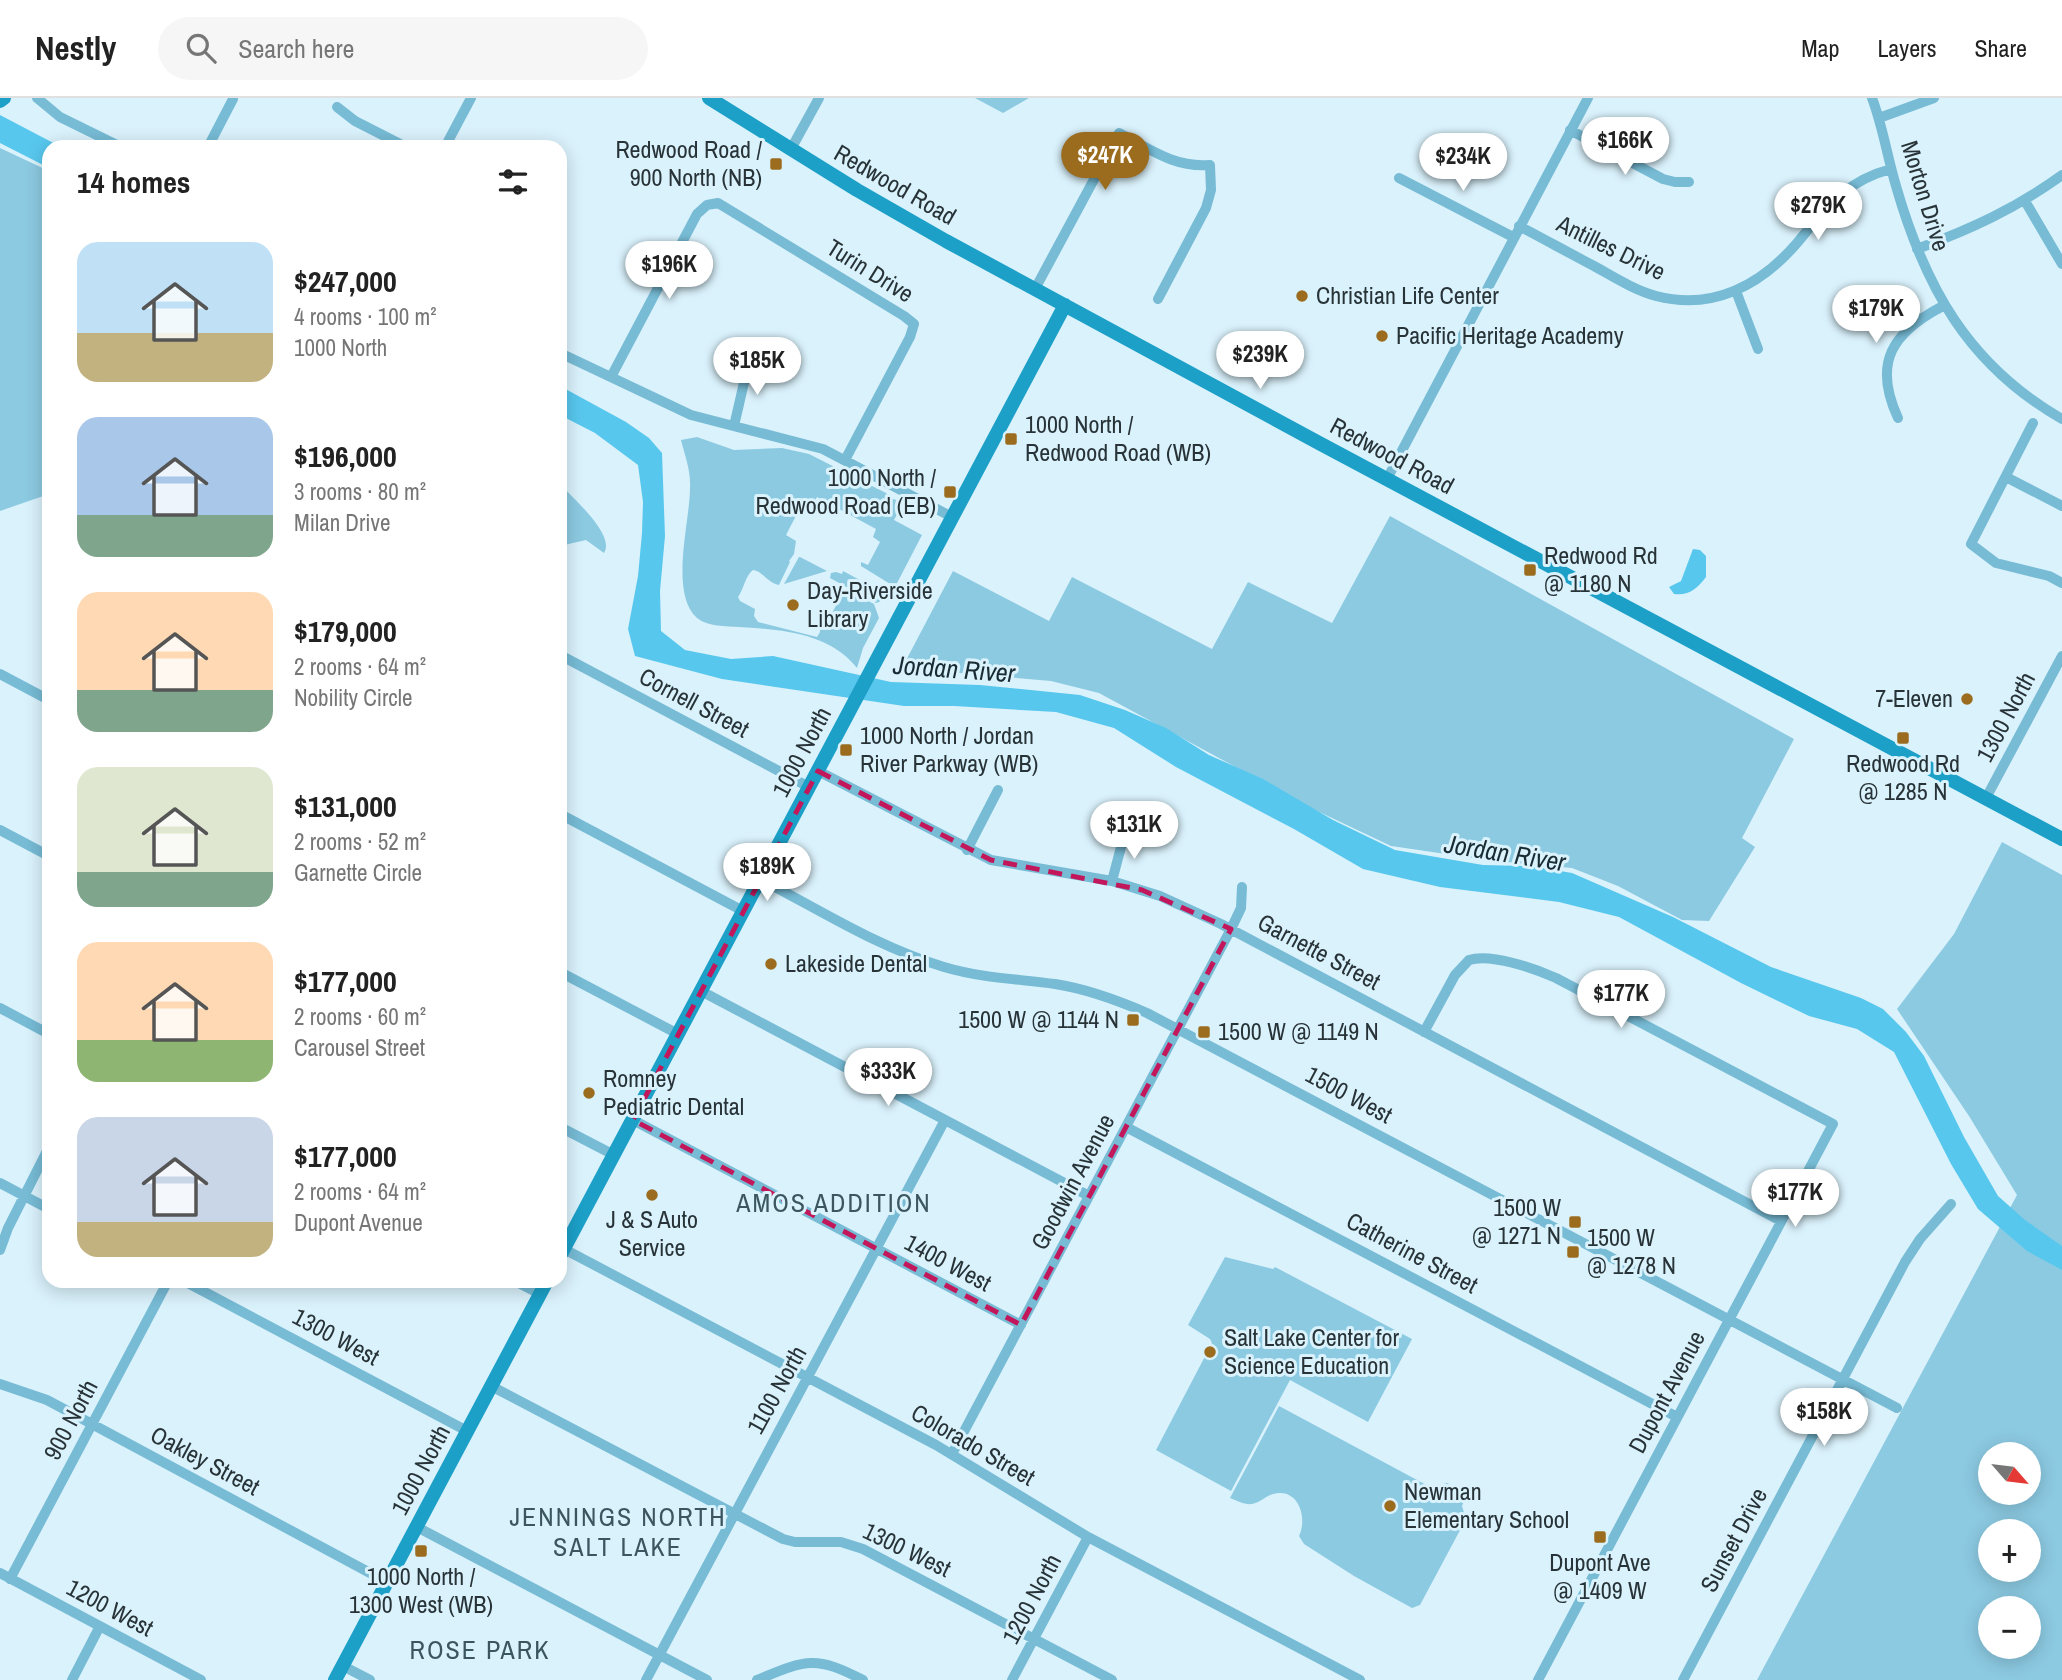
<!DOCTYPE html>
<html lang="en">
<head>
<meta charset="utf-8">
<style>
	:root { --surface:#fff; --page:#f6f6f6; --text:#222; --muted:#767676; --line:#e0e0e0; --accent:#9b6c1e }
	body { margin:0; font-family:"Archivo Narrow",sans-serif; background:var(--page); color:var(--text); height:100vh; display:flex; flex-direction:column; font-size:26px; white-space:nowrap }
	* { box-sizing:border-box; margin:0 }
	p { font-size:23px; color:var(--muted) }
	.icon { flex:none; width:38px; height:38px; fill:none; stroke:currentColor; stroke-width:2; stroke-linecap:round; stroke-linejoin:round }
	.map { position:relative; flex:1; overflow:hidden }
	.sheet { position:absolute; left:42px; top:42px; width:525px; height:1148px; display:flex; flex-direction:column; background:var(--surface); border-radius:21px; box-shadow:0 4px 18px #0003 }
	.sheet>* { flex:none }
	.needle { width:46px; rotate:118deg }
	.buttons { position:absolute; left:1978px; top:1344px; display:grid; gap:14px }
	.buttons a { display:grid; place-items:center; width:63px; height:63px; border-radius:50%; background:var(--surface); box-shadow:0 4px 18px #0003; font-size:35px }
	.price { position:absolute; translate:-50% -60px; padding:0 16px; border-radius:24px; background:#fff; color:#222; font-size:23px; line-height:46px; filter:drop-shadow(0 2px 4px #0008) }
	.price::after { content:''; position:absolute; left:50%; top:42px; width:21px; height:16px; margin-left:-10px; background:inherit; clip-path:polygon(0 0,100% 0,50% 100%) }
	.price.on { background:var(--accent); color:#fff }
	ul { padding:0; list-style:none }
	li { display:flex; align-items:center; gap:21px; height:175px; padding:0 35px }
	li span { display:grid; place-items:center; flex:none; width:196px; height:140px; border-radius:21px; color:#555 }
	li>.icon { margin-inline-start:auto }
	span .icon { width:84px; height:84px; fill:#fffc; stroke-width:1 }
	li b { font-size:30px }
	h2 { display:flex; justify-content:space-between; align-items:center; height:84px; padding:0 35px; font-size:30px }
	header { display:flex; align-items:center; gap:42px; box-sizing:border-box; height:98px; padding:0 35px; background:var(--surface); border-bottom:2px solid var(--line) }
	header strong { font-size:33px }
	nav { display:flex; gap:38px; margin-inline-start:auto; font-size:24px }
	.search { width:490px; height:63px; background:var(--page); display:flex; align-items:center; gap:18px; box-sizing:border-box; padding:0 24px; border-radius:38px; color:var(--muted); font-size:26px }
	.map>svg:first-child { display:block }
</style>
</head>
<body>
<header>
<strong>Nestly</strong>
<div class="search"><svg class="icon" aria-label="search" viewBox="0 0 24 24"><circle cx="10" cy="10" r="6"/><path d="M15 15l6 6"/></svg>Search here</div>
<nav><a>Map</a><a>Layers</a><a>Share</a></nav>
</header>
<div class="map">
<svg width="2062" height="1582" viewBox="0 0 2062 1582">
	<rect width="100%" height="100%" fill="#daf2fc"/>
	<!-- green -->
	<path fill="#8ccae2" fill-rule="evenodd" d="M975 0H1029L1003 15Z
		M0 50 49 73V396L0 413Z
		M697 339 734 352 782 350 809 356 886 395 893 401 904 404 894 422 922 437 895 489 861 468V464L868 467 880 444 873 439 876 431 817 399 809 414 800 410 786 437 796 443 794 456 789 463 790 464 779 487C767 485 763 473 753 472 745 478 744 491 738 499L740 503 755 511 754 518 758 524 817 539 820 534V524L826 512 832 515 845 491 874 506 879 520 863 550 857 570C830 535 780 531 739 529 726 528 708 529 697 520 669 495 690 424 690 390 691 373 685 358 681 342Z
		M565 391C578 405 615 438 604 455L586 442 560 448 563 392Z
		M1390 418 1794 641 1742 740 1755 749 1709 823 1682 822 1618 788 1572 770 1494 763 1391 748 1313 711 1099 595 1051 583 902 570 953 473 1049 523 1072 479 1212 551 1248 484 1332 525Z
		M799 459H800L827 473 784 486Z
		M843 473 890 498 889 500 876 505 830 480 831 475 836 474 842 476Z
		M2002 744 2062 777V1582H1757L2017 1097 1969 1018 1897 911 1954 836ZM1990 1356H2028V1395H1990ZM1990 1433H2028V1472H1990ZM1990 1510H2028V1549H1990Z
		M1225 1159 1273 1171 1275 1169 1412 1241 1368 1324 1290 1282 1231 1393 1156 1352 1212 1245 1210 1241 1188 1227Z
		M1279 1308 1432 1390 1447 1385 1465 1394 1466 1399 1462 1408 1466 1421 1420 1507 1412 1510 1354 1478 1304 1446 1299 1438C1308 1419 1298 1389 1273 1396 1266 1398 1260 1405 1252 1406 1245 1407 1237 1403 1230 1400Z"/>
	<!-- water -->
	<path fill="#58c7ee" d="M0 17 61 49H49V70L0 45Z
		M560 288 626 324 649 340 662 355 665 438 660 493 661 533 685 552 731 561 773 558 891 584 980 587 1080 597 1125 612 1166 630 1209 657 1263 681 1333 722 1395 752 1483 767 1531 768 1572 775 1673 819 1771 869 1861 900 1883 911 1906 934 1924 958 1964 1039 1998 1098 2025 1122 2062 1148V1172L2027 1153 1978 1111 1951 1066 1894 954 1857 931 1809 918 1741 885 1619 819 1559 804 1440 789 1363 771 1294 731 1176 669 1114 630 1056 614 954 608H904L722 581 635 558 628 531 638 478 642 435 643 404 638 367 595 335 560 317Z
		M1693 451 1700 452 1706 458V479C1698 490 1689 498 1674 496L1669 489 1681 483Z"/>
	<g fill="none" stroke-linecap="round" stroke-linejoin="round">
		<!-- street -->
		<path stroke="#77bbd5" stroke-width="10" d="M37 0 60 19 121 49
			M1872 0C1883 29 1887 58 1896 88 1925 189 1968 267 2062 321
			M337 9 355 23 406 49
			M1879 20 1934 0
			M1570 32 1663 81 1675 84H1689
			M208 49 233 1
			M445 49 471 0
			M791 51 819 0
			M1399 80 1513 139
			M2025 103 2062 166
			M1519 128C1544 141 1569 155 1594 168 1614 179 1634 192 1656 198 1713 213 1761 187 1797 145 1826 110 1845 83 1891 71
			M1917 151C1971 131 2015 111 2062 77
			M1035 191 1119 35C1150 51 1174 70 1210 67L1211 92 1206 110 1158 201
			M1736 193 1758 251
			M560 255 691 317 823 351 952 419
			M611 279 697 116 707 107 718 105 904 218 914 226 910 239 845 362
			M1898 320C1872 264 1893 234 1943 208
			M2033 325 1971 446 1996 465 2049 478 2062 485
			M734 328 749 263
			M2006 379 2062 408
			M1387 381 1588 0
			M560 557 809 689
			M0 576 49 602
			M818 673 991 762 1112 783 1160 798 1221 826 1781 1123
			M1986 700 2062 558
			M560 716 743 813
			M0 732 49 758
			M967 752 998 692
			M760 781C820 812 879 850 944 869 981 880 1018 881 1055 886 1088 891 1117 902 1147 915L1897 1310
			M1112 783 1125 734
			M560 874 678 936
			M701 893 1089 1098
			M0 910 49 936
			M1424 934 1455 877 1469 862C1491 855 1536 871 1556 880L1833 1026 1538 1582
			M633 1022 1021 1227
			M560 1029 614 1057
			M1126 1029 1677 1319
			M0 1085 49 1111
			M564 1151 936 1347 1088 1439 1360 1582
			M0 1152 8 1130 49 1049
			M184 1183 467 1333
			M515 1183 540 1196
			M0 1286 47 1302 387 1484
			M491 1288 783 1441 795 1444H841L863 1451 1112 1582
			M952 1356 1231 831 1241 810 1242 789
			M417 1429 707 1582
			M0 1475 201 1582
			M10 1481 168 1183
			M343 1568 370 1582
			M72 1582 100 1528
			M646 1582 945 1022
			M757 1582C806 1562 815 1557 863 1582
			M1012 1582 1088 1439
			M1683 1582 1905 1164 1920 1141 1951 1106"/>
		<!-- secondary -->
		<path stroke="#1ca0c8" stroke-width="14" d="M709 0 857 92 946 143 1319 345 2062 741
			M0 3 4 0
			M560 1158 1065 207
			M335 1582 547 1183"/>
	</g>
	<!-- marked area -->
	<path fill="none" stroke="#c2185b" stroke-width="5" stroke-dasharray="14 9" stroke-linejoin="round" d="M818 673 991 762 1142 792 1231 831 1021 1227 633 1022Z"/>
	<!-- markers -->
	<g fill="#9b6c1e" stroke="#daf2fc" stroke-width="2.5">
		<rect x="769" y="59" width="14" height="14" rx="3.5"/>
		<circle cx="1302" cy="198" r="7"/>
		<circle cx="1382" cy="238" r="7"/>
		<rect x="1004" y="334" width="14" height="14" rx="3.5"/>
		<rect x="943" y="387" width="14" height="14" rx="3.5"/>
		<rect x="1523" y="465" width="14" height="14" rx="3.5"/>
		<circle cx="793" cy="507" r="7"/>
		<circle cx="1967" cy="601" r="7"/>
		<rect x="1896" y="633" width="14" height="14" rx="3.5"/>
		<rect x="839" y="645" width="14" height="14" rx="3.5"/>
		<circle cx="771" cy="866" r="7"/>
		<rect x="1126" y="915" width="14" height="14" rx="3.5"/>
		<rect x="1197" y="927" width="14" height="14" rx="3.5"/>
		<circle cx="589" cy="995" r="7"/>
		<circle cx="652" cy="1097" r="7"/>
		<rect x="1568" y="1117" width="14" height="14" rx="3.5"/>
		<rect x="1566" y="1147" width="14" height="14" rx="3.5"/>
		<circle cx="1210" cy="1254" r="7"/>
		<circle cx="1390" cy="1408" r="7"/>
		<rect x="1593" y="1432" width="14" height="14" rx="3.5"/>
		<rect x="414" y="1446" width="14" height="14" rx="3.5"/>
	</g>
	<g text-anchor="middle" stroke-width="6" stroke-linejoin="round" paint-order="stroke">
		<!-- poi labels -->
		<g font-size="24" fill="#283338" stroke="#daf2fc" text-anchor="start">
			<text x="762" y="60" text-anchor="end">Redwood Road /<tspan x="762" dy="28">900 North (NB)</tspan></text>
			<text x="1316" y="206">Christian Life Center</text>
			<text x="1396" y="246">Pacific Heritage Academy</text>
			<text x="1025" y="335">1000 North /<tspan x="1025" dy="28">Redwood Road (WB)</tspan></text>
			<text x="936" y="388" text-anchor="end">1000 North /<tspan x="936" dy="28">Redwood Road (EB)</tspan></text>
			<text x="1544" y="466">Redwood Rd<tspan x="1544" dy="28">@ 1180 N</tspan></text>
			<text x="807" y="501">Day-Riverside<tspan x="807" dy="28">Library</tspan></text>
			<text x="1953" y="609" text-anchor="end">7-Eleven</text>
			<text x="860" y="646">1000 North / Jordan<tspan x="860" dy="28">River Parkway (WB)</tspan></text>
			<text x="1903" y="674" text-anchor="middle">Redwood Rd<tspan x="1903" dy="28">@ 1285 N</tspan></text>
			<text x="785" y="874">Lakeside Dental</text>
			<text x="1119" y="930" text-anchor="end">1500 W @ 1144 N</text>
			<text x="1218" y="942">1500 W @ 1149 N</text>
			<text x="603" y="989">Romney<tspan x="603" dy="28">Pediatric Dental</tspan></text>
			<text x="1561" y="1118" text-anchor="end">1500 W<tspan x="1561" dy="28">@ 1271 N</tspan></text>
			<text x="652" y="1130" text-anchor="middle">J &amp; S Auto<tspan x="652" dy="28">Service</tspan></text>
			<text x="1587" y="1148">1500 W<tspan x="1587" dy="28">@ 1278 N</tspan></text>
			<text x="1224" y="1248">Salt Lake Center for<tspan x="1224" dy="28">Science Education</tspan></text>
			<text x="1404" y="1402">Newman<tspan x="1404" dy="28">Elementary School</tspan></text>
			<text x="1600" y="1473" text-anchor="middle">Dupont Ave<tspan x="1600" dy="28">@ 1409 W</tspan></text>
			<text x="421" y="1487" text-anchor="middle">1000 North /<tspan x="421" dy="28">1300 West (WB)</tspan></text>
		</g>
		<!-- street labels -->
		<g font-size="24" fill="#283338" stroke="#daf2fc">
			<text transform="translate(895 87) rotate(30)" y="8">Redwood Road</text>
			<text transform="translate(1925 98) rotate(73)" y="8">Morton Drive</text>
			<text transform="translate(1611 150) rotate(26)" y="8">Antilles Drive</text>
			<text transform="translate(870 173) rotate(32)" y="8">Turin Drive</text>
			<text transform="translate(1392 358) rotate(28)" y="8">Redwood Road</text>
			<text transform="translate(694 605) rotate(28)" y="8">Cornell Street</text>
			<text transform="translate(2006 619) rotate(-62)" y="8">1300 North</text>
			<text transform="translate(802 654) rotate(-62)" y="8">1000 North</text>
			<text transform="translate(1319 854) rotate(28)" y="8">Garnette Street</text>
			<text transform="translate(1349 997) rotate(28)" y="8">1500 West</text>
			<text transform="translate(1073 1084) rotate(-62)" y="8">Goodwin Avenue</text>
			<text transform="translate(1412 1155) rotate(28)" y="8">Catherine Street</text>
			<text transform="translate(948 1165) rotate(28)" y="8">1400 West</text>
			<text transform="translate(336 1239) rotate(28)" y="8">1300 West</text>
			<text transform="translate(777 1292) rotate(-61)" y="8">1100 North</text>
			<text transform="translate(1667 1294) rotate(-62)" y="8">Dupont Avenue</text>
			<text transform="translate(71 1322) rotate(-62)" y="8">900 North</text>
			<text transform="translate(973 1347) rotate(30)" y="8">Colorado Street</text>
			<text transform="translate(205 1363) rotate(28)" y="8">Oakley Street</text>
			<text transform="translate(421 1372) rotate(-62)" y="8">1000 North</text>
			<text transform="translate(1734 1442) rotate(-62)" y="8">Sunset Drive</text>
			<text transform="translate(907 1452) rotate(26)" y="8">1300 West</text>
			<text transform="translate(1032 1501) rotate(-62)" y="8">1200 North</text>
			<text transform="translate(110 1510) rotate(28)" y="8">1200 West</text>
		</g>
		<!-- water labels -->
		<g font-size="26" font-style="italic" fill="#192c34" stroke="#daf2fc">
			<text transform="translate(954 571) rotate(4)" y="9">Jordan River</text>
			<text transform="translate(1505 755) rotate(9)" y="9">Jordan River</text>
		</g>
		<!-- neighbourhood labels -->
		<g font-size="26" letter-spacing="2" fill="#3c5661" stroke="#daf2fc">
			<text x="834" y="1114">AMOS ADDITION</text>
			<text x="618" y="1428">JENNINGS NORTH<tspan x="618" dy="30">SALT LAKE</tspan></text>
			<text x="480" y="1561">ROSE PARK</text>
		</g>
	</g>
</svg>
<div class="buttons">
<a><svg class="needle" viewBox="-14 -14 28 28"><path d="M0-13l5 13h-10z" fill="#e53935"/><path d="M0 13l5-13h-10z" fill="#767676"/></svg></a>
<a>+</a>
<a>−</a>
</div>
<b class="price" style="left:1625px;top:79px">$166K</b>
<b class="price on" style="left:1105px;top:94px">$247K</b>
<b class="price" style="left:1463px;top:95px">$234K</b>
<b class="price" style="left:1818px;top:144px">$279K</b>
<b class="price" style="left:669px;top:203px">$196K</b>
<b class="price" style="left:1876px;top:247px">$179K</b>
<b class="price" style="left:1260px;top:293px">$239K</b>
<b class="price" style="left:757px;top:299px">$185K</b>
<b class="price" style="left:1134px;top:763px">$131K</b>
<b class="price" style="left:767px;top:805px">$189K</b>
<b class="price" style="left:1621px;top:932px">$177K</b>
<b class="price" style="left:888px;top:1010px">$333K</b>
<b class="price" style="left:1795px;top:1131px">$177K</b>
<b class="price" style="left:1824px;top:1350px">$158K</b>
<section class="sheet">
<h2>14 homes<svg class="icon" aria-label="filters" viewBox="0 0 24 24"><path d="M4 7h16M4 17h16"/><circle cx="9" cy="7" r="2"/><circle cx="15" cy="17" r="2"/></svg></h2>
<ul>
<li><span style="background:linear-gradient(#bfe0f5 65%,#c2b280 0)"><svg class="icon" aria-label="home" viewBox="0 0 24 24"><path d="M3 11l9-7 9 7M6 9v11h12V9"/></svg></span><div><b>$247,000</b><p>4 rooms · 100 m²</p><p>1000 North</p></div></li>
<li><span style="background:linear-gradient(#a9c7e8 70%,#7fa58c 0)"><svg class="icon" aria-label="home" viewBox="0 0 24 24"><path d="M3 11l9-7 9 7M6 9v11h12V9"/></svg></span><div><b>$196,000</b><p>3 rooms · 80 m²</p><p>Milan Drive</p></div></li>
<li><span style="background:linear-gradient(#ffd9b3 70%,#7fa58c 0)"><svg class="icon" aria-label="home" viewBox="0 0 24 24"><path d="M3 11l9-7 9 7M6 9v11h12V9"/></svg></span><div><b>$179,000</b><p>2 rooms · 64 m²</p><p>Nobility Circle</p></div></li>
<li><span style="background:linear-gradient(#dfe7d0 75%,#7fa58c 0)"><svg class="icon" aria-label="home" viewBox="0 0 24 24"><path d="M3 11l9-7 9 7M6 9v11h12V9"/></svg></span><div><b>$131,000</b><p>2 rooms · 52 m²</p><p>Garnette Circle</p></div></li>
<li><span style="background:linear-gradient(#ffd9b3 70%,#8fb573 0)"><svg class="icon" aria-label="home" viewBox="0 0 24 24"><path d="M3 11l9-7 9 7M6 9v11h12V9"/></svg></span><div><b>$177,000</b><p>2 rooms · 60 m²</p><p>Carousel Street</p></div></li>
<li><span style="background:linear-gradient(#c9d6e8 75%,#c2b280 0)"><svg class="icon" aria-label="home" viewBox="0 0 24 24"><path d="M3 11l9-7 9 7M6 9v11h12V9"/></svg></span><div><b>$177,000</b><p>2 rooms · 64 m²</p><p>Dupont Avenue</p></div></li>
</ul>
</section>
</div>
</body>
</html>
